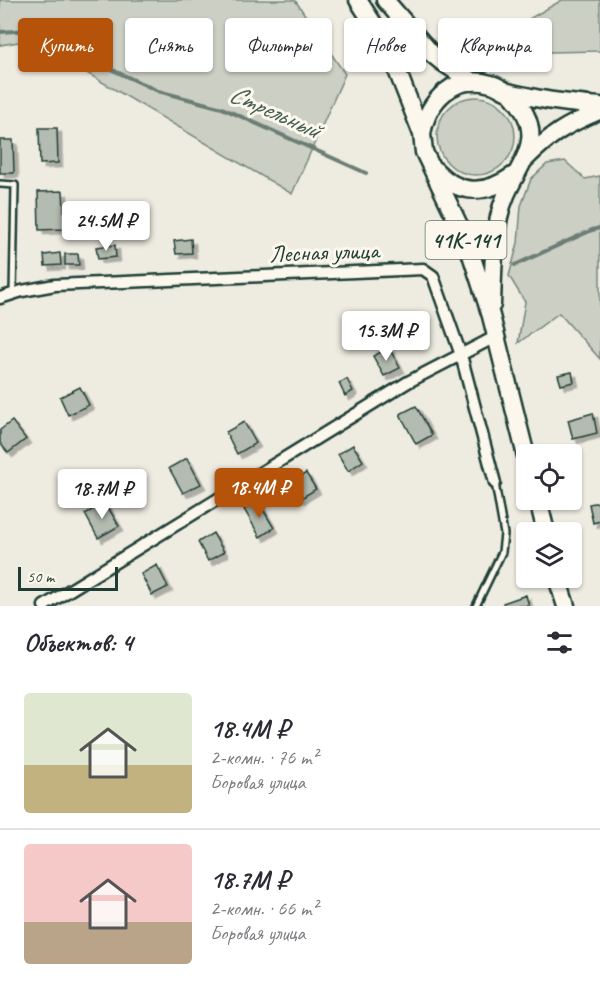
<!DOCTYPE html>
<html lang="ru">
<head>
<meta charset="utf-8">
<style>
	:root { --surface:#fff; --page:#f7f7f7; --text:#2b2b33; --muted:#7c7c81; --line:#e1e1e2; --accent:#b45309 }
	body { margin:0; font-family:Caveat,sans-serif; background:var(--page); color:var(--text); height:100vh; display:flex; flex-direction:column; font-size:22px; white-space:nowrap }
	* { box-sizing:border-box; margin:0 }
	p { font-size:20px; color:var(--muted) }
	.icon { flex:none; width:33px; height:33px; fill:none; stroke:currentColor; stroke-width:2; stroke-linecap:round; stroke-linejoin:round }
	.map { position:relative; height:606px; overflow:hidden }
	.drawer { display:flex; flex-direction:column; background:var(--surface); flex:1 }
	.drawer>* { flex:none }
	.banner { position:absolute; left:18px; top:18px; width:564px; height:54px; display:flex; gap:12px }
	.fabs { position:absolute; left:516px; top:444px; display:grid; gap:12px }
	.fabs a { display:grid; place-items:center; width:66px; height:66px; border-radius:6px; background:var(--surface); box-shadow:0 2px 4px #0004; font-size:30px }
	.scale { position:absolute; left:18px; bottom:15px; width:100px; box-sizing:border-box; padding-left:6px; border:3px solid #1f3d34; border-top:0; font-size:16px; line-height:21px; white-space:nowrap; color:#1f3d34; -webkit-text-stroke:4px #fbf7ec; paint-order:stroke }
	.price { position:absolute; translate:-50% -51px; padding:0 14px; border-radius:6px; background:#fff; color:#222; font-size:20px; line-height:39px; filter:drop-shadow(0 2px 3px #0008) }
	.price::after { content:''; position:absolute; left:50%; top:36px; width:18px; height:14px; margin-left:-9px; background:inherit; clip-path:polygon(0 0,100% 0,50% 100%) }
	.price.active { background:var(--accent); color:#fff }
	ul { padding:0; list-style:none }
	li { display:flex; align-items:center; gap:18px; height:150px; padding:0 24px }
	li+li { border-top:2px solid var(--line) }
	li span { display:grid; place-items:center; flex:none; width:168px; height:120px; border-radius:6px; color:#555 }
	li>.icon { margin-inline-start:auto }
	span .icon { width:72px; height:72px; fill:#fffc; stroke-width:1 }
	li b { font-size:26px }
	h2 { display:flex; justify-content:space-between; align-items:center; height:72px; padding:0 24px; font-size:26px }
	.tag { padding:0 21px; border-radius:6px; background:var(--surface); box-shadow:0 2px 4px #0004; font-size:21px; line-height:54px }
	.tag.active { background:var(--accent); color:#fff }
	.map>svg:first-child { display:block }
</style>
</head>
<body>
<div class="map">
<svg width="600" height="606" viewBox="0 0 600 606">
	<defs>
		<filter id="shadow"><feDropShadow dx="4.5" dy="4.5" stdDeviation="0" flood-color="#0004"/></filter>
	</defs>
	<rect width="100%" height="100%" fill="#eeece1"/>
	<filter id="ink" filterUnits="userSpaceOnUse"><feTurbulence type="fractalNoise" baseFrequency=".0167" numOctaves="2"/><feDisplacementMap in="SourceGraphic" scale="12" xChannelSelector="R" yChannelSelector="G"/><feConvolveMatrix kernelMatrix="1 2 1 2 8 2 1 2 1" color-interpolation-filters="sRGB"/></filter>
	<g filter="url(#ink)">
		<!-- green -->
		<path fill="#cbcfc4" stroke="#75867c" stroke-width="1.5" d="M0 0H295L345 74 292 194 31 40 0 45Z
			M562 0H600V51L550 52 515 27Z
			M437 136a39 39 0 1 1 78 0a39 39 0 1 1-78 0Z
			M565 161 585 179 600 176V359L559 313 518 343 525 302 509 276 518 243 521 206 531 179 547 164Z"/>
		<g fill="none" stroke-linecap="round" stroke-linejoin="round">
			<!-- stream -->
			<path stroke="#6c7d74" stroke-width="4" d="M0 32 30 30 65 48 158 91 222 108 366 173
				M515 265 592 230 600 228"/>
		</g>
		<!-- building -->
		<path fill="#b4bbb0" stroke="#1f3d34" stroke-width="1.5" filter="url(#shadow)" d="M39 128H57L58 163 40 164Z
			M0 140H13L14 173H0Z
			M63 191 65 229 39 230 38 192Z
			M191 239 192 253 176 254 174 241Z
			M115 245 116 257 98 259 96 247Z
			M60 253 61 265 45 266 44 255Z
			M65 254H78L79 265H65Z
			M389 348 400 368 384 376 373 356Z
			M572 372 574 382 561 385 558 375Z
			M347 379 353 391 345 396 339 383Z
			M80 387 89 405 68 415 60 397Z
			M416 406 432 435 416 444 400 414Z
			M593 413 597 433 573 439 568 420Z
			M12 421 26 439 8 453 0 443V430Z
			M244 422 256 443 237 454 226 432Z
			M353 445 363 461 348 471 338 454Z
			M187 458 201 484 183 493 169 468Z
			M306 473 316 489 300 499 290 483Z
			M258 501 274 528 260 537 244 509Z
			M105 502 119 526 98 538 85 514Z
			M600 502V521L593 523 589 504Z
			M213 533 224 552 208 561 198 542Z
			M157 565 168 587 152 595 141 574Z
			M526 595 529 606H504L503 603Z"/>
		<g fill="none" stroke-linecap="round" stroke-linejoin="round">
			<defs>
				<path id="lane" d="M0 184 15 185 13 294
					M476 606 502 552 504 534 495 483"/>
				<path id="street" d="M0 298 22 291 55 285 423 269 433 276 461 355 495 483
					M44 606 408 382 495 337"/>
				<path id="secondary" d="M525 160C551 134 566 125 600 111"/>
				<path id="primary" d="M358 0 380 34 391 55 422 134 424 152 467 242 491 316 526 456
					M385 0 431 53 442 62 473 82
					M422 134C428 100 454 73 491 84 497 85 502 90 508 92 515 94 523 95 531 97 553 102 577 104 600 106
					M435 170C460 196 485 195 514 175
					M492 305C493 276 493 246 499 217 509 166 558 143 509 92
					M538 500 546 532
					M557 578 566 606"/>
			</defs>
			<!-- lane casing -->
			<use href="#lane" stroke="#1f3d34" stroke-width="10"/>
			<!-- street casing -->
			<use href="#street" stroke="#1f3d34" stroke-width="15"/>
			<!-- secondary casing -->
			<use href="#secondary" stroke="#1f3d34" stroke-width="20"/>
			<!-- primary casing -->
			<use href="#primary" stroke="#1f3d34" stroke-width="21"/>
			<!-- lane -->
			<use href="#lane" stroke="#fbf7ec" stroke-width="5"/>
			<!-- street -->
			<use href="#street" stroke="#fbf7ec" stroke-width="10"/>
			<!-- secondary -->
			<use href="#secondary" stroke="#fbf7ec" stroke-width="15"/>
			<!-- primary -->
			<use href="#primary" stroke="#fbf7ec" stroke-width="16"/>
		</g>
	</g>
	<g text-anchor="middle" stroke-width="6" stroke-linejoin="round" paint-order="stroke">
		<!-- shield labels -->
		<rect fill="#fbf7ec" stroke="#61756b" stroke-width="1.5" x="425.5" y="221" width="81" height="38" rx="4.5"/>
		<g font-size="22" font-weight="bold" fill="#1f3d34">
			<text x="466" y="248">41К-141</text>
		</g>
		<!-- street labels -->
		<g font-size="24" fill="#1f3d34" stroke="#fbf7ec">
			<text transform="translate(324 252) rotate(-2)" y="8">Лесная улица</text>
		</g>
		<!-- water labels -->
		<g font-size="26" font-style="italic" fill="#455d54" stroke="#fbf7ec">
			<text transform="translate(275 111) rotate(24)" y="9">Стрельный</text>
		</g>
	</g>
</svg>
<div class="fabs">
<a><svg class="icon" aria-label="locate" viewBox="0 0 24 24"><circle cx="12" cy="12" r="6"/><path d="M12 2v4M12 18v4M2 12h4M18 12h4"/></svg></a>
<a><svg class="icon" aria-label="layers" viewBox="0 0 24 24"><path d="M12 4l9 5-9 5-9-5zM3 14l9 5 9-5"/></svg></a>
</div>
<div class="scale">50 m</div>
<b class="price" style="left:106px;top:252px">24.5M ₽</b>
<b class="price" style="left:386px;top:362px">15.3M ₽</b>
<b class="price active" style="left:259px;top:519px">18.4M ₽</b>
<b class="price" style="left:102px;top:520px">18.7M ₽</b>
<div class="banner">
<a class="tag active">Купить</a>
<a class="tag">Снять</a>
<a class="tag">Фильтры</a>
<a class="tag">Новое</a>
<a class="tag">Квартира</a>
</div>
</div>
<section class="drawer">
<h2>Объектов: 4<svg class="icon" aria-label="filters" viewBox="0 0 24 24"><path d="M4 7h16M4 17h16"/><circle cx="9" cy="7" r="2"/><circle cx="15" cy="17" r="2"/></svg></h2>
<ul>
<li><span style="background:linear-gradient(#dfe7d0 60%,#c2b280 0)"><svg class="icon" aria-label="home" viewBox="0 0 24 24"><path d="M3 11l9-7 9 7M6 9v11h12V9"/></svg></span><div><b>18.4M ₽</b><p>2-комн. · 76 m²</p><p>Боровая улица</p></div></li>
<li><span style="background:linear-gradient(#f6c9c9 65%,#b9a48a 0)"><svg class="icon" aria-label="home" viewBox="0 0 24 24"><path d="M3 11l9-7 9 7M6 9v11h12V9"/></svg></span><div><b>18.7M ₽</b><p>2-комн. · 66 m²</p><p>Боровая улица</p></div></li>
</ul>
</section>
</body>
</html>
